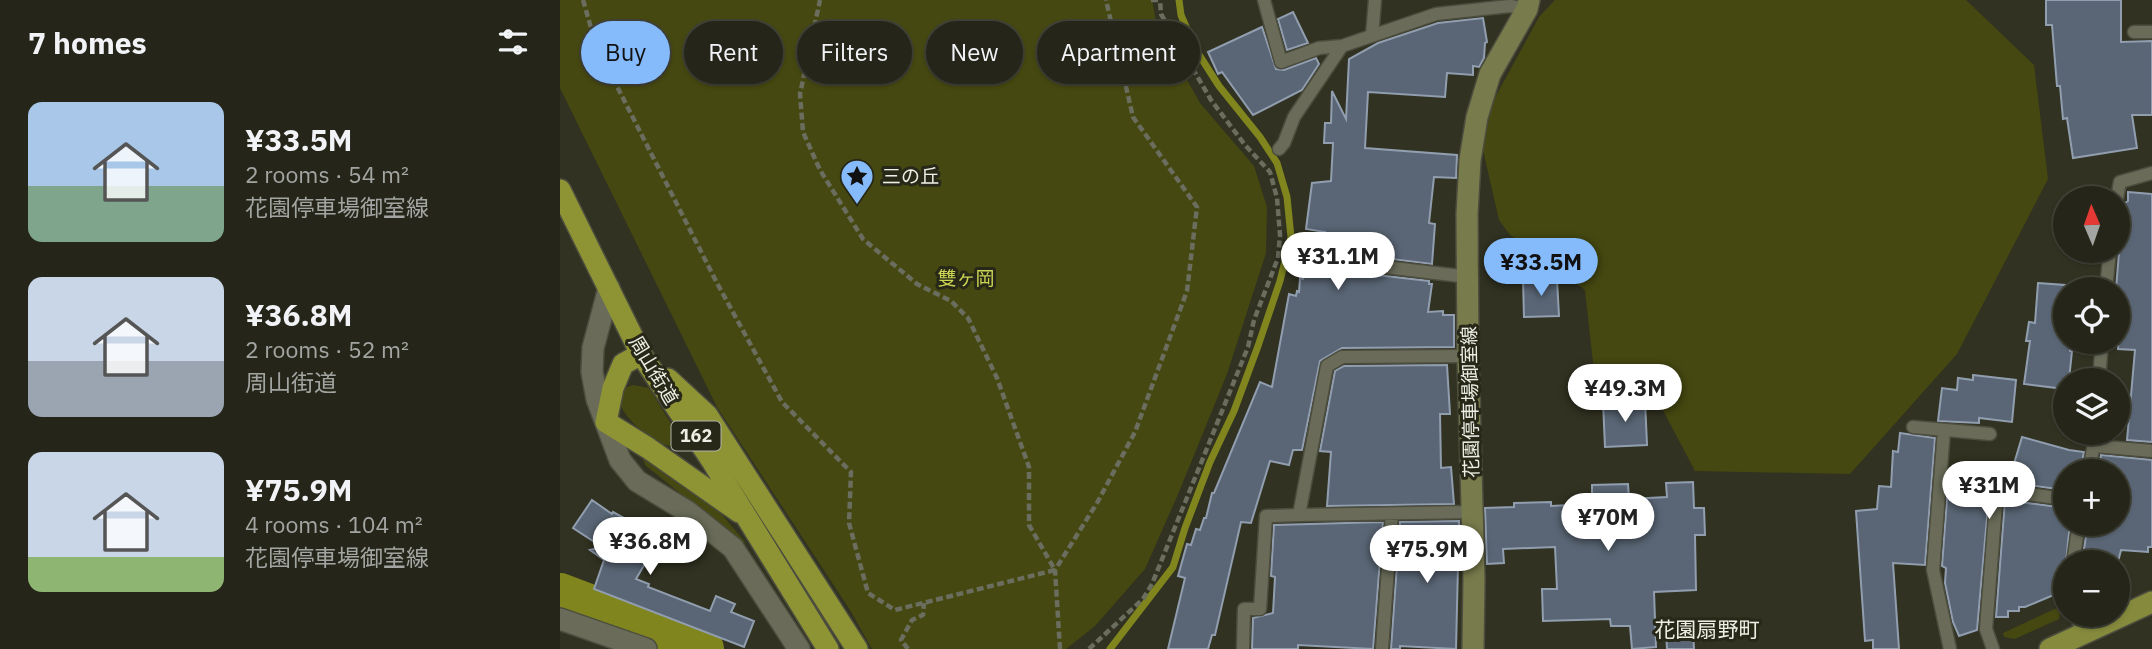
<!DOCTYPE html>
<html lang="en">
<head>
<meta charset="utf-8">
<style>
	:root { --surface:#252619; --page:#313226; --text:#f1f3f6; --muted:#a3a5a2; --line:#424338; --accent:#86bbfb }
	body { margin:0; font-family:"IBM Plex Sans","Noto Sans JP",sans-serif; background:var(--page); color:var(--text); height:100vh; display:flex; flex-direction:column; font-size:26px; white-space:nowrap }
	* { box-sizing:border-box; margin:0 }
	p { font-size:23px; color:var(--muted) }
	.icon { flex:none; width:38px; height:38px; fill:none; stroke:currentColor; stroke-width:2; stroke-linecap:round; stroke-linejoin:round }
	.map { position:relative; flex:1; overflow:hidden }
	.details { display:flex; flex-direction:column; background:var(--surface); width:560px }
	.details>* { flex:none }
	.guide { position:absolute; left:21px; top:21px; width:665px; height:63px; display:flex; gap:14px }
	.needle { width:46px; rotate:358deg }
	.controls { position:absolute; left:1493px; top:186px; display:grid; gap:14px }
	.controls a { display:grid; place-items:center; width:77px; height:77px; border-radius:50%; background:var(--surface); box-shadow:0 2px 5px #0004,0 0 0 2px var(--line); font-size:35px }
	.price { position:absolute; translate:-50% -60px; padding:0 16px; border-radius:24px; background:#fff; color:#222; font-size:23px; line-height:46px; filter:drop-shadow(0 2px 4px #0008) }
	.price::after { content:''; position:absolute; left:50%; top:42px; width:21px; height:16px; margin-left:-10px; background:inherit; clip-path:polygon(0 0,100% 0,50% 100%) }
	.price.selected { background:var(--accent); color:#111 }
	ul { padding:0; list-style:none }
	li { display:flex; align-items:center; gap:21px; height:175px; padding:0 28px }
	li span { display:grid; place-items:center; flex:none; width:196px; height:140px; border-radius:14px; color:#555 }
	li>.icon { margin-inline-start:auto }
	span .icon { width:84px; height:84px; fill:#fffc; stroke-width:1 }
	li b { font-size:30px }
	h2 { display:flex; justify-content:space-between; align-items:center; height:84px; padding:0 28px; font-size:30px }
	.pill { padding:0 24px; border-radius:32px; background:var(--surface); box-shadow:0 2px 5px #0004,0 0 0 2px var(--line); font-size:24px; line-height:63px }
	.pill.selected { background:var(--accent); color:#111 }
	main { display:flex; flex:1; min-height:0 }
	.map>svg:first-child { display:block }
</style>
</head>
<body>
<main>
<section class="details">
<h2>7 homes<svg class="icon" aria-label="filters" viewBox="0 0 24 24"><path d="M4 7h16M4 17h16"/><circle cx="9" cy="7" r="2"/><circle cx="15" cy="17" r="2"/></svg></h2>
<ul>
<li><span style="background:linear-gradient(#a9c7e8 60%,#7fa58c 0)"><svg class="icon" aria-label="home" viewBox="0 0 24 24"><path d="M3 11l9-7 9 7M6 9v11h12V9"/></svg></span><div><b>¥33.5M</b><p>2 rooms · 54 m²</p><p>花園停車場御室線</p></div></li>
<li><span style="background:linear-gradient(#c9d6e8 60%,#9aa5b1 0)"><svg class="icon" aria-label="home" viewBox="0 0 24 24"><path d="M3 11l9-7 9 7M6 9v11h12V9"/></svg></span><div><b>¥36.8M</b><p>2 rooms · 52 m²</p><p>周山街道</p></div></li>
<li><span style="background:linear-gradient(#c9d6e8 75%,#8fb573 0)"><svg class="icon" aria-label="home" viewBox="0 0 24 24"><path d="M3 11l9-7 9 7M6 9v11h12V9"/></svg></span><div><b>¥75.9M</b><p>4 rooms · 104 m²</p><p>花園停車場御室線</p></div></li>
</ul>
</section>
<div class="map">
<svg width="1592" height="649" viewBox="0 0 1592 649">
	<rect width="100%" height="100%" fill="#313221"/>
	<!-- green -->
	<path fill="#454810" d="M0 0H592L597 26 640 103 694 166 707 207 706 253 667 374 619 492 585 569 535 626 506 649H312L290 610 157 407 0 88Z
		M995 0H1406L1474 65 1488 179 1397 354 1290 474 1135 471 1096 397 1037 399 1025 290 950 235 939 220 923 150 931 105 979 17Z
		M73 385 89 388 118 435 114 446C97 450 31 396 73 385Z
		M84 456 158 510 186 543 181 542 85 465 83 459Z
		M1501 606 1499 619 1455 639 1444 637 1443 633Z"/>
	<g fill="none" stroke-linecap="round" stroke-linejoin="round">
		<!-- stream -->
		<path stroke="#80851e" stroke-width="7" d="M550 649 613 567 625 528 650 462 674 411 698 346 720 281 731 237 727 197 717 163 700 137 659 86 636 50 621 15 619 0"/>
		<!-- river -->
		<path stroke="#80851e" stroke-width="44" d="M0 595 142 649"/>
	</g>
	<!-- building -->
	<path fill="#5a6675" stroke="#919eaf" stroke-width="2" d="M1486 0H1561V42L1592 41V115H1572L1577 148 1513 158 1507 118 1503 119 1500 86H1497L1492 25H1486Z
		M733 12 748 43 727 50 718 19Z
		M923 18 927 42 925 43 924 58 919 67 913 66V75L887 73 885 97 808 92 805 148 897 155 896 178 874 177 869 223 875 224 872 264 775 252 767 255 765 261 768 268 773 270 869 281V284H872L868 312 883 311V315H894V347L782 348 760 361 742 450H733L729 465 710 461 691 523 681 522 655 635H652L648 649H608L625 578 618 576 627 544 631 545 636 529 640 530 644 518H646L652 493H654L700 382 712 387 729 294 736 296 737 291 739 292 740 278 743 279 744 270H748V267L759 268 765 232 746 229 752 183 771 181 773 143H764L765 123H771L772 91 786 119 789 59 818 43 878 23Z
		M702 27 716 69 724 70 756 58 759 64 742 90 693 115 662 72 658 74 648 52Z
		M1568 192 1592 194V442L1567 440 1575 350 1558 349 1562 297H1560V289H1556L1563 204 1568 201Z
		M997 279 999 316 964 317 963 280Z
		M1478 283 1505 285V341H1511L1510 351H1512L1509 380H1505V389L1464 384 1470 341H1466L1469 322 1475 323Z
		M887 365 890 414H880L881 468 891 467 894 504 767 506 771 452 760 451 775 371 784 366Z
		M1413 375 1456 380 1452 422 1419 418V423L1378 421 1382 388 1397 390 1398 378 1413 380Z
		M1085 400 1087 445 1045 447 1043 402Z
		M1340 433 1375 438 1365 565 1333 563 1339 649H1313V640L1305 641 1296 511 1317 509 1319 486 1331 487 1333 451 1338 452Z
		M1462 437 1509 450 1524 452 1520 471H1505V490L1438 481 1430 484 1417 630 1399 636 1393 622 1385 583 1386 568 1382 566 1389 472 1450 477Z
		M1541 455 1592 460V547H1588V552L1561 550 1558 562H1522L1528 523H1558V471H1538Z
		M1133 482 1134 508H1144L1145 535H1135L1136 590 1094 592 1096 647 1072 649 1070 626H1051L1050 619 983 621 982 589H997L995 547 943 549 944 563 927 564 925 508 954 507V503L991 502V506L1032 504V485L1068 484 1069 499 1107 497 1106 483Z
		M32 500 52 514 53 512 100 538 76 579 89 584 88 587 150 611 156 596 175 604 171 612 194 621 184 647 34 589 44 560 30 550 42 547 13 528Z
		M1445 500 1505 508V523H1510L1503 591 1465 607H1459V611H1448V617H1436Z
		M899 521 900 565H898L896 649 840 646V649H831L840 522Z
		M823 522 813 649 738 645V649H692L693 618 713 613 715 577 711 576 714 525Z
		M1133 630 1134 649H1107L1106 631Z"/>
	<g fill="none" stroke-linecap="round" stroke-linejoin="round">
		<defs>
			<path id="service" d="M704 0 721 62 759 48 782 46
				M1574 32H1592
				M812 36 815 0
				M719 149 724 143 734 117 782 46 876 14 950 6 967 9
				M1557 198 1560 182 1592 173
				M774 261 909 277
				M1546 289 1550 250
				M908 356 782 357 767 366 739 515 912 512
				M1539 380 1542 341
				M1353 427 1430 434
				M1384 430 1373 570 1390 649
				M1535 446 1592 451
				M1529 471 1536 432
				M1513 562 1519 523
				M1516 614 1522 635
				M683 649 684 609H700L706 516 739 515
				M822 649 832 514
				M1433 649 1426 629 1437 490 1505 499"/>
			<path id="minor" d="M49 288 33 348 32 372 37 399 60 460 77 481 128 512 173 548 239 649
				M0 619 86 649"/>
			<path id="secondary" d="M913 649 914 580 908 356 907 214 910 160 917 117 930 74 967 9 969 0"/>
			<path id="primary" d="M1490 649 1592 602"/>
			<path id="trunk" d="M0 190 81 354 152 461 268 649
				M81 354 63 364 53 388 46 422 88 448 179 512
				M108 379 147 415 297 649"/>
		</defs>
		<!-- service casing -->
		<use href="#service" stroke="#4c4d3e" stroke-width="15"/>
		<!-- minor casing -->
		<use href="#minor" stroke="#4c4d3e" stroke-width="24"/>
		<!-- secondary casing -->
		<use href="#secondary" stroke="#4c4d3e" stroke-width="24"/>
		<!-- primary casing -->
		<use href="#primary" stroke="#4c4d3e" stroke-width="24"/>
		<!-- trunk casing -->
		<use href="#trunk" stroke="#4c4d3e" stroke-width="24"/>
		<!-- path -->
		<path stroke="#6b6d5e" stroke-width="4.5" stroke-dasharray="7 3.5" stroke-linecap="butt" d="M23 0 36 45 157 283 222 402 291 472 289 523 308 593 335 610 495 570 469 525V467L437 378 408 318 391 301 357 284 303 239 260 170 243 132 240 94 260 0
			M591 0H600
			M348 649 341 640 352 620 363 615 364 603
			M500 649 495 570 537 503 575 432 627 291 637 207 573 117 546 0
			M529 649 583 599 592 584 688 347 694 320 718 258 720 235 717 198 710 172 685 145 651 100 601 14 600 0"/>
		<!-- service -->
		<use href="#service" stroke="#6a6c59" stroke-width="12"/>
		<!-- minor -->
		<use href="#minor" stroke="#6a6c59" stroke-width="21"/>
		<!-- secondary -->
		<use href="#secondary" stroke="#787b4b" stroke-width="21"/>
		<!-- primary -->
		<use href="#primary" stroke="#858a3d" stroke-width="21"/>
		<!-- trunk -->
		<use href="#trunk" stroke="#8e9434" stroke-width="21"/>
	</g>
	<!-- icons -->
	<defs>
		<symbol id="sight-pin" viewBox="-11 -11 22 30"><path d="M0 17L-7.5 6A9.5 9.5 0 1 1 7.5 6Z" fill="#86bbfb" stroke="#272818"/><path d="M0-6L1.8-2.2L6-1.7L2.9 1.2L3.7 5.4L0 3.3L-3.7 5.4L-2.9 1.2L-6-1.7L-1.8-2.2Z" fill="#111"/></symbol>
	</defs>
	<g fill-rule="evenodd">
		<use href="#sight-pin" x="278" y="157" width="38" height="52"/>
	</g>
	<g text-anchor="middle" stroke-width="6" stroke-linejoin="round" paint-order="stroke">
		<!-- shield labels -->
		<rect fill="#272818" stroke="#b2b3a7" stroke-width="2" x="111.5" y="421.5" width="49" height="29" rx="5"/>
		<g font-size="18" font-weight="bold" fill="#edefe4">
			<text x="136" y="442">162</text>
		</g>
		<!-- poi labels -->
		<g font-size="19" fill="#edefe4" stroke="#272818" text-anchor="start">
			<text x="322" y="183">三の丘</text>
		</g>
		<!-- park labels -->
		<g font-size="19" fill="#cbd453" stroke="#272818">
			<text x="406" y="285">雙ヶ岡</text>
		</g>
		<!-- street labels -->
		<g font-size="19" fill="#edefe4" stroke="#272818">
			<text transform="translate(94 370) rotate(59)" y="7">周山街道</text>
			<text transform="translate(910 402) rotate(-91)" y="7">花園停車場御室線</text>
		</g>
		<!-- neighbourhood labels -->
		<g font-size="21" fill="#edefe4" stroke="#272818">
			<text x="1147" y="637">花園扇野町</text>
		</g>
	</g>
</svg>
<div class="controls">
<a><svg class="needle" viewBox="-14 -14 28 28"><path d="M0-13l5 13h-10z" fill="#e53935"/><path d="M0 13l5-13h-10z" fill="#a3a5a2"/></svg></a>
<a><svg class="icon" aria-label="locate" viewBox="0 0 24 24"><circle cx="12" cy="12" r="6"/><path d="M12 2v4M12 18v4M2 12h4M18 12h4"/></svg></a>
<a><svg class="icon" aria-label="layers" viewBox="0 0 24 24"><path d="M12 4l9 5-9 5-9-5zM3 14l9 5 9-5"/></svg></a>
<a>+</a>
<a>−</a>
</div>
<b class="price" style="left:778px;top:292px">¥31.1M</b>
<b class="price selected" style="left:981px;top:298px">¥33.5M</b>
<b class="price" style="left:1065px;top:424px">¥49.3M</b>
<b class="price" style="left:1429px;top:521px">¥31M</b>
<b class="price" style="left:1048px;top:553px">¥70M</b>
<b class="price" style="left:90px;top:577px">¥36.8M</b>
<b class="price" style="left:867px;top:585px">¥75.9M</b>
<div class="guide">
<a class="pill selected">Buy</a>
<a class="pill">Rent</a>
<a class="pill">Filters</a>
<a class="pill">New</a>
<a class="pill">Apartment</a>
</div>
</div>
</main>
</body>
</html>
